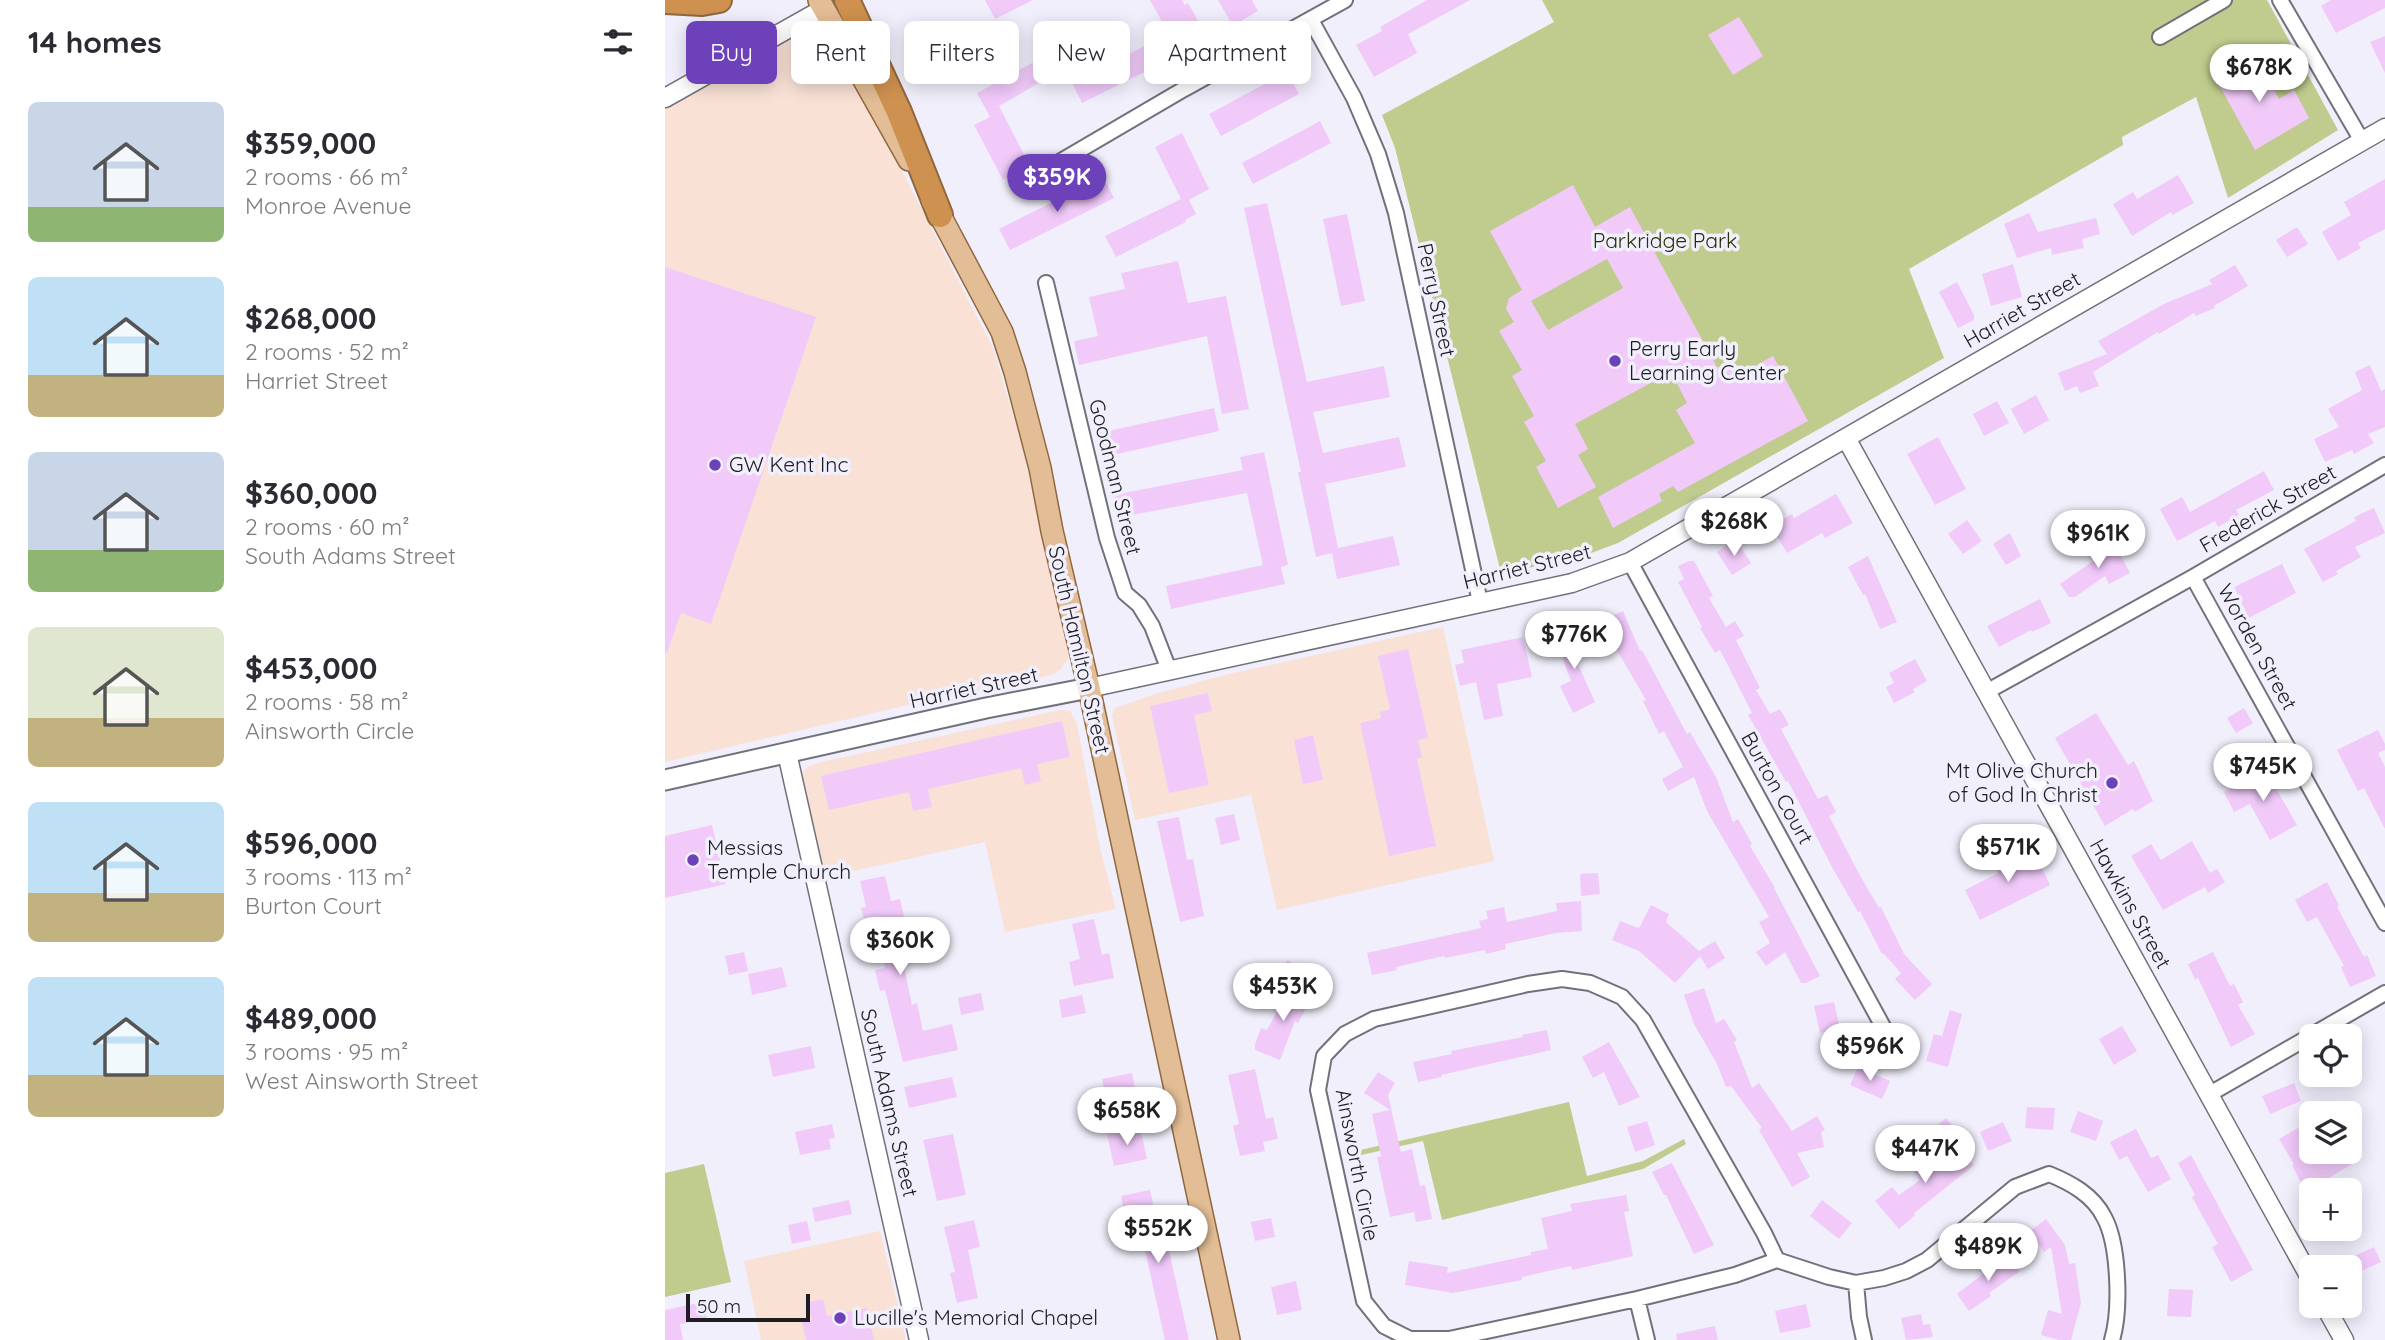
<!DOCTYPE html>
<html lang="en">
<head>
<meta charset="utf-8">
<style>
	:root { --surface:#fff; --page:#f7f7f7; --text:#2b2b33; --muted:#7c7c81; --accent:#6c41b9 }
	body { margin:0; font-family:Quicksand,sans-serif; background:var(--page); color:var(--text); height:100vh; display:flex; flex-direction:column; font-size:26px; white-space:nowrap }
	* { box-sizing:border-box; margin:0 }
	p { font-size:23px; color:var(--muted) }
	.icon { flex:none; width:38px; height:38px; fill:none; stroke:currentColor; stroke-width:2; stroke-linecap:round; stroke-linejoin:round }
	.map { position:relative; flex:1; overflow:hidden }
	.panel { display:flex; flex-direction:column; background:var(--surface); width:665px }
	.panel>* { flex:none }
	.hud { position:absolute; left:21px; top:21px; width:665px; height:63px; display:flex; gap:14px }
	.tools { position:absolute; left:1634px; top:1024px; display:grid; gap:14px }
	.tools a { display:grid; place-items:center; width:63px; height:63px; border-radius:10px; background:var(--surface); box-shadow:0 4px 18px #0003; font-size:35px }
	.scale { position:absolute; left:21px; bottom:18px; width:124px; box-sizing:border-box; padding-left:7px; border:4px solid #1e1d22; border-top:0; font-size:19px; line-height:24px; white-space:nowrap; color:#1e1d22; -webkit-text-stroke:5px #f0effb; paint-order:stroke }
	.price { position:absolute; translate:-50% -60px; padding:0 16px; border-radius:24px; background:#fff; color:#222; font-size:23px; line-height:46px; filter:drop-shadow(0 2px 4px #0008) }
	.price::after { content:''; position:absolute; left:50%; top:42px; width:21px; height:16px; margin-left:-10px; background:inherit; clip-path:polygon(0 0,100% 0,50% 100%) }
	.price.selected { background:var(--accent); color:#fff }
	ul { padding:0; list-style:none }
	li { display:flex; align-items:center; gap:21px; height:175px; padding:0 28px }
	li span { display:grid; place-items:center; flex:none; width:196px; height:140px; border-radius:10px; color:#555 }
	li>.icon { margin-inline-start:auto }
	span .icon { width:84px; height:84px; fill:#fffc; stroke-width:1 }
	li b { font-size:30px }
	h2 { display:flex; justify-content:space-between; align-items:center; height:84px; padding:0 28px; font-size:30px }
	.tag { padding:0 24px; border-radius:10px; background:var(--surface); box-shadow:0 4px 18px #0003; font-size:24px; line-height:63px }
	.tag.selected { background:var(--accent); color:#fff }
	main { display:flex; flex:1; min-height:0 }
	.map>svg:first-child { display:block }
</style>
</head>
<body>
<main>
<section class="panel">
<h2>14 homes<svg class="icon" aria-label="filters" viewBox="0 0 24 24"><path d="M4 7h16M4 17h16"/><circle cx="9" cy="7" r="2"/><circle cx="15" cy="17" r="2"/></svg></h2>
<ul>
<li><span style="background:linear-gradient(#c9d6e8 75%,#8fb573 0)"><svg class="icon" aria-label="home" viewBox="0 0 24 24"><path d="M3 11l9-7 9 7M6 9v11h12V9"/></svg></span><div><b>$359,000</b><p>2 rooms · 66 m²</p><p>Monroe Avenue</p></div></li>
<li><span style="background:linear-gradient(#bfe0f5 70%,#c2b280 0)"><svg class="icon" aria-label="home" viewBox="0 0 24 24"><path d="M3 11l9-7 9 7M6 9v11h12V9"/></svg></span><div><b>$268,000</b><p>2 rooms · 52 m²</p><p>Harriet Street</p></div></li>
<li><span style="background:linear-gradient(#c9d6e8 70%,#8fb573 0)"><svg class="icon" aria-label="home" viewBox="0 0 24 24"><path d="M3 11l9-7 9 7M6 9v11h12V9"/></svg></span><div><b>$360,000</b><p>2 rooms · 60 m²</p><p>South Adams Street</p></div></li>
<li><span style="background:linear-gradient(#dfe7d0 65%,#c2b280 0)"><svg class="icon" aria-label="home" viewBox="0 0 24 24"><path d="M3 11l9-7 9 7M6 9v11h12V9"/></svg></span><div><b>$453,000</b><p>2 rooms · 58 m²</p><p>Ainsworth Circle</p></div></li>
<li><span style="background:linear-gradient(#bfe0f5 65%,#c2b280 0)"><svg class="icon" aria-label="home" viewBox="0 0 24 24"><path d="M3 11l9-7 9 7M6 9v11h12V9"/></svg></span><div><b>$596,000</b><p>3 rooms · 113 m²</p><p>Burton Court</p></div></li>
<li><span style="background:linear-gradient(#bfe0f5 70%,#c2b280 0)"><svg class="icon" aria-label="home" viewBox="0 0 24 24"><path d="M3 11l9-7 9 7M6 9v11h12V9"/></svg></span><div><b>$489,000</b><p>3 rooms · 95 m²</p><p>West Ainsworth Street</p></div></li>
</ul>
</section>
<div class="map">
<svg width="1720" height="1340" viewBox="0 0 1720 1340">
	<rect width="100%" height="100%" fill="#f0effb"/>
	<!-- commercial -->
	<path fill="#f9e1d6" d="M144 27 153 29 161 34 182 64 328 348 357 445 403 649V659L396 669 387 675 256 702 0 762V106L134 29Z
		M778 627 829 861 612 910 586 795 470 820 447 716 450 708 490 694 564 674Z
		M395 710 405 711 412 724 435 848 451 909 340 932 320 842 157 878 135 781 136 774 143 767 152 763Z
		M215 1231 241 1340H96L79 1261Z"/>
	<!-- green -->
	<path fill="#bfcc8d" d="M877 0H1602L1673 130 1563 198 1531 97 1457 137 1458 145 1244 269 1279 358 953 543 910 559 836 573 730 148 717 115 889 22Z
		M904 1102 922 1176 978 1161 1019 1139 1021 1144 978 1169 777 1220 758 1141 692 1156 691 1151Z
		M39 1164 66 1282 0 1297V1173Z"/>
	<!-- building -->
	<path fill="#f1cafa" fill-rule="evenodd" d="M320 0H368L330 19Z
		M485 0H517L520 5 523 3 544 40 417 103 400 68 334 106 365 166 338 180 309 125 325 117 312 93 413 38 428 72 504 34Z
		M553 0H587L593 11 568 26Z
		M762 0H805L743 34 752 53 709 77 691 45 717 31 715 27Z
		M1666 0H1720V8L1671 33 1656 6Z
		M1074 17 1098 56 1068 75 1043 35Z
		M324 29 336 49 299 70 287 50Z
		M1720 36V73L1705 42Z
		M1564 63 1596 71 1599 78 1602 77 1614 99 1629 90 1644 118 1590 150 1547 72Z
		M622 72 634 94 556 136 544 114Z
		M655 121 666 143 588 184 577 163Z
		M517 133 544 189 524 200 531 214 520 220 521 222 451 257 440 236 516 199 490 147Z
		M1513 175 1529 203 1507 215 1506 212 1467 236 1448 204 1468 192 1472 199Z
		M438 177 449 198 345 250 334 229Z
		M1720 179V229L1693 243 1696 248 1673 261 1657 232 1686 215 1679 202Z
		M908 185 930 227 965 207 1052 367 1085 369 1108 356 1143 421 1013 492 1008 486 994 494 997 501 948 528 933 497 1030 443 1011 410 1022 403 1006 372 910 424 923 449 913 455 931 487 893 508 871 467 881 461 859 422 869 416 847 376 857 370 834 331 849 322 841 309 844 298 857 290 825 231ZM942 259 958 288 883 330 866 301Z
		M602 203 642 382 719 366 725 397 648 412 658 453 734 437 741 467 660 484 673 548 728 536 735 565 672 579 667 553 651 557 633 472H636L579 208Z
		M1364 213 1373 232 1431 218 1435 234 1417 239 1419 248 1387 255 1386 248 1352 258 1339 224Z
		M682 214 700 301 676 306 658 219Z
		M1632 227 1643 244 1622 257 1611 240Z
		M513 261 523 303 561 296 584 409 557 414 542 336 414 365 409 341 433 336 424 297 460 289 456 273Z
		M1348 264 1357 297 1326 306 1317 274Z
		M1570 265 1583 286 1549 306 1550 308 1531 316 1529 313 1494 334 1493 332 1428 372 1434 386 1415 393 1412 386 1400 391 1393 373 1442 354 1433 341 1499 304 1547 284 1544 280Z
		M0 267 151 317 46 624 16 613 2 653H0Z
		M1292 282 1309 315V320L1293 328 1274 292Z
		M1705 365 1716 391 1720 389V427L1703 434 1709 443 1689 454 1687 450 1660 462 1649 439 1674 427 1663 409 1697 390 1690 372Z
		M1371 395 1384 420 1359 434 1346 409Z
		M1332 401 1344 423 1319 436 1308 414Z
		M549 408 554 431 439 457 434 433Z
		M1273 437 1301 489 1270 505 1242 454Z
		M599 452 623 565 616 567 620 584 506 609 501 586 598 565 582 493 452 518 448 495 578 470 575 457Z
		M1599 471 1609 490 1571 510 1574 515 1553 527 1550 521 1512 541 1495 509 1517 497 1525 512Z
		M1171 494 1188 523 1160 538 1157 533 1122 553 1106 526 1127 514 1129 518Z
		M1709 508 1720 533 1690 547 1696 557 1671 571 1673 574 1658 582 1639 549 1691 521 1689 517Z
		M1302 520 1317 541 1298 554 1283 534Z
		M1345 533 1356 556 1341 565 1328 544Z
		M1447 539 1465 573 1444 584 1440 576 1410 597H1404L1395 584 1431 559 1426 550Z
		M1071 540 1086 563 1067 575 1052 552Z
		M1203 556 1232 622 1215 629 1200 594 1198 595 1183 567Z
		M1024 561H1029L1048 596 1044 598 1061 627 1070 621 1079 636 1071 640 1095 688 1091 690 1105 714 1115 709 1124 725 1116 729 1153 799 1162 795 1171 812 1164 816 1193 872 1214 908 1216 907 1239 954 1267 984 1250 1000 1230 979 1236 973 1219 954H1217L1195 911 1193 912 1168 869 1123 781 1121 782 1083 715 1087 713 1055 650 1050 653 1035 628 1037 627 1013 582 1019 579 1013 566Z
		M1617 564 1631 593 1584 618 1569 587Z
		M1375 599 1386 623 1367 632 1366 630 1334 647 1322 626Z
		M958 611 975 651 977 650 1022 734 1025 732 1051 777 1068 822 1073 819 1087 844 1085 846 1110 888H1109L1155 976 1141 983H1136L1120 952 1101 966 1091 952 1105 943 1094 922 1104 917 1042 811 1029 777 1003 791 997 779 1018 767 999 731 994 734 978 701 981 700 949 645 938 620Z
		M908 627 919 655 910 658 930 702 908 713 895 686 906 681 889 634Z
		M858 637 867 677 832 684 838 716 819 720 811 682 795 686 790 665 799 663 796 650Z
		M743 649 763 738 753 740 757 757 752 759 771 846 724 856 695 723 716 718 715 712 725 709 713 656Z
		M1250 659 1262 681 1248 689 1250 692 1229 703 1221 687 1229 683 1224 673Z
		M543 693 547 711 529 715 544 785 504 793 485 706Z
		M1579 708 1588 723 1571 733 1562 718Z
		M1431 713 1463 765 1469 761 1488 801 1470 812 1468 809 1440 826 1390 738Z
		M397 721 405 757 372 764 376 781 360 785 356 768 263 789 267 807 248 811 244 792 164 810 156 776Z
		M1713 730 1720 744V750L1713 753 1720 767V829L1699 788 1693 791 1672 750Z
		M648 735 658 780 638 784 629 740Z
		M1604 769 1614 789 1612 790 1632 825 1605 840 1585 804 1569 812 1559 792Z
		M569 814 575 840 556 845 550 818Z
		M514 817 522 860 528 859 539 916 515 922 492 821Z
		M47 825 61 884 0 898V836Z
		M1527 841 1545 873 1552 869 1560 882 1543 893 1540 887 1498 910 1466 856 1486 844 1496 860Z
		M1347 851 1353 861 1370 853 1385 885 1315 920 1300 890 1333 873 1327 861Z
		M933 873 935 894 916 896 915 874Z
		M220 876 226 901 235 899 241 925 234 927 239 953H236L247 1005 252 1003 258 1031 287 1024 293 1050 238 1062 220 990 215 991 210 970 220 968 210 925 201 927 196 908 201 907 195 881Z
		M1662 882 1674 905 1672 907 1699 957 1702 955 1711 976 1685 987 1676 967 1679 966 1652 917 1642 922 1630 900Z
		M916 901 917 931 891 933 840 944 841 949 821 954 820 950 780 958 779 956 731 967 732 970 707 975 702 953 816 928 814 921 823 919 821 911 839 907 842 922 892 911 891 903Z
		M986 905 1004 914 1001 922 1034 951 1050 941 1060 958 1043 969 1035 956 1010 983 974 951 947 940 955 921 974 928Z
		M429 919 437 955 444 953 449 978 409 986 404 962 415 959 407 924Z
		M79 952 83 971 64 975 60 956Z
		M1548 952 1565 986 1569 984 1578 1002 1573 1005 1590 1034 1566 1047 1533 978 1530 980 1523 964Z
		M623 960 634 970 624 982 612 973Z
		M117 967 122 987 87 995 83 974Z
		M621 984 647 997 633 1023 630 1021 615 1060 590 1050V1044L596 1028 602 1030 618 1000 613 998Z
		M1039 988 1051 1023 1059 1019 1072 1040 1069 1042 1087 1088 1094 1083 1127 1131 1152 1116 1160 1130 1156 1132 1159 1147 1132 1153 1145 1177 1127 1187 1094 1130 1097 1128 1066 1086 1061 1087 1052 1064 1029 1024 1019 995Z
		M316 993 319 1010 296 1015 293 998Z
		M417 995 421 1013 397 1018 394 1000Z
		M1169 1002 1175 1029 1155 1033 1149 1006Z
		M1285 1010 1297 1014 1283 1067 1261 1061 1269 1034 1277 1036Z
		M1457 1026 1472 1051 1449 1065 1434 1039Z
		M882 1030 886 1050 776 1075 777 1077 753 1082 748 1062 787 1054 786 1051 858 1037 857 1035Z
		M944 1042 975 1097 954 1106 939 1072 928 1078 917 1057Z
		M146 1046 150 1068 108 1077 103 1055Z
		M1193 1067 1225 1081 1217 1099 1185 1085Z
		M590 1069 601 1119 608 1117 613 1139 598 1142 600 1151 575 1156 568 1126 574 1124 563 1075Z
		M713 1072 730 1083 723 1095 736 1152 747 1149 755 1186 760 1185 767 1219 751 1222 749 1212 725 1217 712 1157 716 1156 707 1114 725 1110 699 1093Z
		M467 1073 471 1094 441 1100 437 1079Z
		M287 1077 292 1097 244 1108 239 1087Z
		M1629 1083 1636 1101 1605 1114 1597 1096Z
		M437 1094 441 1114 421 1118 417 1098Z
		M1362 1107 1390 1108 1388 1130 1360 1128Z
		M1413 1111 1438 1121 1431 1141 1405 1132Z
		M1281 1118 1291 1130 1279 1139 1269 1128Z
		M1647 1120V1152H1680L1687 1164 1652 1185 1647 1177 1636 1183 1627 1165 1629 1164 1614 1139Z
		M982 1121 990 1145 970 1152 962 1127Z
		M1338 1122 1347 1141 1323 1151 1315 1132Z
		M167 1124 170 1138 164 1139 166 1149 135 1155 130 1132Z
		M475 1127 482 1159 449 1166 442 1134Z
		M1471 1129 1486 1158 1493 1155 1506 1179 1483 1192 1462 1156 1454 1160 1445 1142Z
		M288 1134 301 1195 272 1201 258 1140Z
		M1290 1142 1309 1165 1249 1213 1250 1215 1234 1229 1210 1201 1227 1187 1234 1195 1255 1180 1248 1170 1259 1162 1262 1165Z
		M1526 1155 1588 1270 1566 1282 1547 1247 1553 1244 1527 1197 1530 1195 1513 1163Z
		M1007 1163 1049 1245 1029 1254 1001 1195H999L987 1172Z
		M485 1190 493 1225 498 1224 524 1340H500L472 1214 460 1217 456 1196Z
		M961 1195 964 1211 959 1212 968 1256 907 1270 906 1266 857 1277V1280L788 1293 740 1285 744 1261 783 1267 782 1273 866 1255V1252L883 1249 876 1218 907 1211 905 1204Z
		M184 1200 187 1214 150 1222 147 1208Z
		M1157 1200 1187 1223 1174 1239 1145 1216Z
		M606 1218 610 1237 590 1241 586 1222Z
		M1381 1219 1400 1245 1404 1264 1410 1263 1416 1303 1406 1340H1394L1376 1335 1383 1310 1397 1314 1386 1247 1379 1252 1373 1243 1357 1255 1349 1243Z
		M309 1220 315 1247 303 1250 313 1298 292 1303 285 1273 290 1272 279 1227Z
		M142 1221 146 1240 127 1244 123 1225Z
		M1709 1247 1716 1262 1692 1273 1685 1258Z
		M1344 1254 1355 1271 1324 1293 1326 1296 1304 1311 1292 1294Z
		M631 1281 637 1310 612 1315 606 1287Z
		M1504 1289 1528 1290 1526 1317 1502 1316Z
		M158 1299 162 1316 202 1308 209 1340H141L137 1322 147 1320 143 1302Z
		M38 1302 42 1319 15 1324 18 1340H0V1310Z
		M1141 1304 1146 1327 1115 1333 1110 1311Z
		M1256 1314 1258 1325 1265 1324 1268 1337 1241 1340 1236 1318Z
		M1050 1326 1053 1340H1012L1011 1334Z"/>
	<g fill="none" stroke-linecap="round" stroke-linejoin="round">
		<defs>
			<path id="minor" d="M1615 0 1697 141
				M646 20 689 98 713 154 731 213 815 602
				M1495 37 1559 0
				M379 171 519 89 680 0
				M381 283 442 538 460 593 474 605 487 626 504 670
				M965 562 1222 1034
				M1528 577 1720 923
				M1323 691 1528 577 1720 465
				M1543 1095 1720 993
				M1112 1260 1099 1233 978 1020 957 997 925 983 897 979 863 984 709 1019 680 1034 659 1056 653 1090 699 1301 719 1326 745 1339H784L972 1299 1070 1275 1112 1260 1164 1277 1191 1283 1219 1278 1241 1271 1262 1260 1350 1187 1384 1174C1406 1183 1428 1195 1439 1217 1454 1244 1456 1310 1447 1340
				M1191 1283 1194 1317 1199 1340
				M972 1299 982 1340"/>
			<path id="tertiary" d="M0 98 158 9
				M1181 438 1647 1281
				M424 688 907 583 965 562 1720 128
				M122 753 254 1340
				M1660 1306 1679 1340"/>
			<path id="secondary" d="M0 780 321 708 424 688"/>
			<path id="primary" d="M154 0 244 160
				M267 200 337 332 350 372 375 468 387 531 424 688 564 1340"/>
			<path id="motorway" d="M182 0 234 112 275 215
				M0 1 37 3 54 0"/>
		</defs>
		<!-- minor casing -->
		<use href="#minor" stroke="#72717b" stroke-width="18"/>
		<!-- tertiary casing -->
		<use href="#tertiary" stroke="#72717b" stroke-width="21"/>
		<!-- secondary casing -->
		<use href="#secondary" stroke="#72717b" stroke-width="23"/>
		<!-- primary casing -->
		<use href="#primary" stroke="#90683f" stroke-width="24"/>
		<!-- motorway casing -->
		<use href="#motorway" stroke="#90683f" stroke-width="28"/>
		<!-- minor -->
		<use href="#minor" stroke="#fff" stroke-width="14"/>
		<!-- tertiary -->
		<use href="#tertiary" stroke="#fff" stroke-width="18"/>
		<!-- secondary -->
		<use href="#secondary" stroke="#fff" stroke-width="19"/>
		<!-- primary -->
		<use href="#primary" stroke="#e2bd95" stroke-width="21"/>
		<!-- motorway -->
		<use href="#motorway" stroke="#ce914f" stroke-width="24"/>
	</g>
	<!-- markers -->
	<g fill="#6c41b9" stroke="#f0effb" stroke-width="2.5">
		<circle cx="950" cy="361" r="7"/>
		<circle cx="50" cy="465" r="7"/>
		<circle cx="1447" cy="783" r="7"/>
		<circle cx="28" cy="860" r="7"/>
		<circle cx="175" cy="1318" r="7"/>
	</g>
	<g text-anchor="middle" stroke-width="7" stroke-linejoin="round" paint-order="stroke">
		<!-- park labels -->
		<g font-size="21" fill="#2a3005" stroke="#f0effb">
			<text x="1000" y="248">Parkridge Park</text>
		</g>
		<!-- street labels -->
		<g font-size="21" fill="#1e1d22" stroke="#f0effb">
			<text transform="translate(771 300) rotate(78)" y="7">Perry Street</text>
			<text transform="translate(1357 310) rotate(-30)" y="7">Harriet Street</text>
			<text transform="translate(450 477) rotate(76)" y="7">Goodman Street</text>
			<text transform="translate(1603 509) rotate(-30)" y="7">Frederick Street</text>
			<text transform="translate(862 567) rotate(-14)" y="7">Harriet Street</text>
			<text transform="translate(1592 647) rotate(61)" y="7">Worden Street</text>
			<text transform="translate(414 650) rotate(77)" y="7">South Hamilton Street</text>
			<text transform="translate(309 688) rotate(-12)" y="7">Harriet Street</text>
			<text transform="translate(1112 788) rotate(61)" y="7">Burton Court</text>
			<text transform="translate(1465 904) rotate(61)" y="7">Hawkins Street</text>
			<text transform="translate(224 1103) rotate(77)" y="7">South Adams Street</text>
			<text transform="translate(692 1165) rotate(79)" y="7">Ainsworth Circle</text>
		</g>
		<!-- poi labels -->
		<g font-size="21" fill="#1e1d22" stroke="#f0effb" text-anchor="start">
			<text x="964" y="356">Perry Early<tspan x="964" dy="24">Learning Center</tspan></text>
			<text x="64" y="472">GW Kent Inc</text>
			<text x="1433" y="778" text-anchor="end">Mt Olive Church<tspan x="1433" dy="24">of God In Christ</tspan></text>
			<text x="42" y="855">Messias<tspan x="42" dy="24">Temple Church</tspan></text>
			<text x="189" y="1325">Lucille's Memorial Chapel</text>
		</g>
	</g>
</svg>
<div class="tools">
<a><svg class="icon" aria-label="locate" viewBox="0 0 24 24"><circle cx="12" cy="12" r="6"/><path d="M12 2v4M12 18v4M2 12h4M18 12h4"/></svg></a>
<a><svg class="icon" aria-label="layers" viewBox="0 0 24 24"><path d="M12 4l9 5-9 5-9-5zM3 14l9 5 9-5"/></svg></a>
<a>+</a>
<a>−</a>
</div>
<div class="scale">50 m</div>
<b class="price" style="left:1594px;top:104px">$678K</b>
<b class="price selected" style="left:392px;top:214px">$359K</b>
<b class="price" style="left:1069px;top:558px">$268K</b>
<b class="price" style="left:1433px;top:570px">$961K</b>
<b class="price" style="left:909px;top:671px">$776K</b>
<b class="price" style="left:1598px;top:803px">$745K</b>
<b class="price" style="left:1343px;top:884px">$571K</b>
<b class="price" style="left:235px;top:977px">$360K</b>
<b class="price" style="left:618px;top:1023px">$453K</b>
<b class="price" style="left:1205px;top:1083px">$596K</b>
<b class="price" style="left:462px;top:1147px">$658K</b>
<b class="price" style="left:1260px;top:1185px">$447K</b>
<b class="price" style="left:493px;top:1265px">$552K</b>
<b class="price" style="left:1323px;top:1283px">$489K</b>
<div class="hud">
<a class="tag selected">Buy</a>
<a class="tag">Rent</a>
<a class="tag">Filters</a>
<a class="tag">New</a>
<a class="tag">Apartment</a>
</div>
</div>
</main>
</body>
</html>
